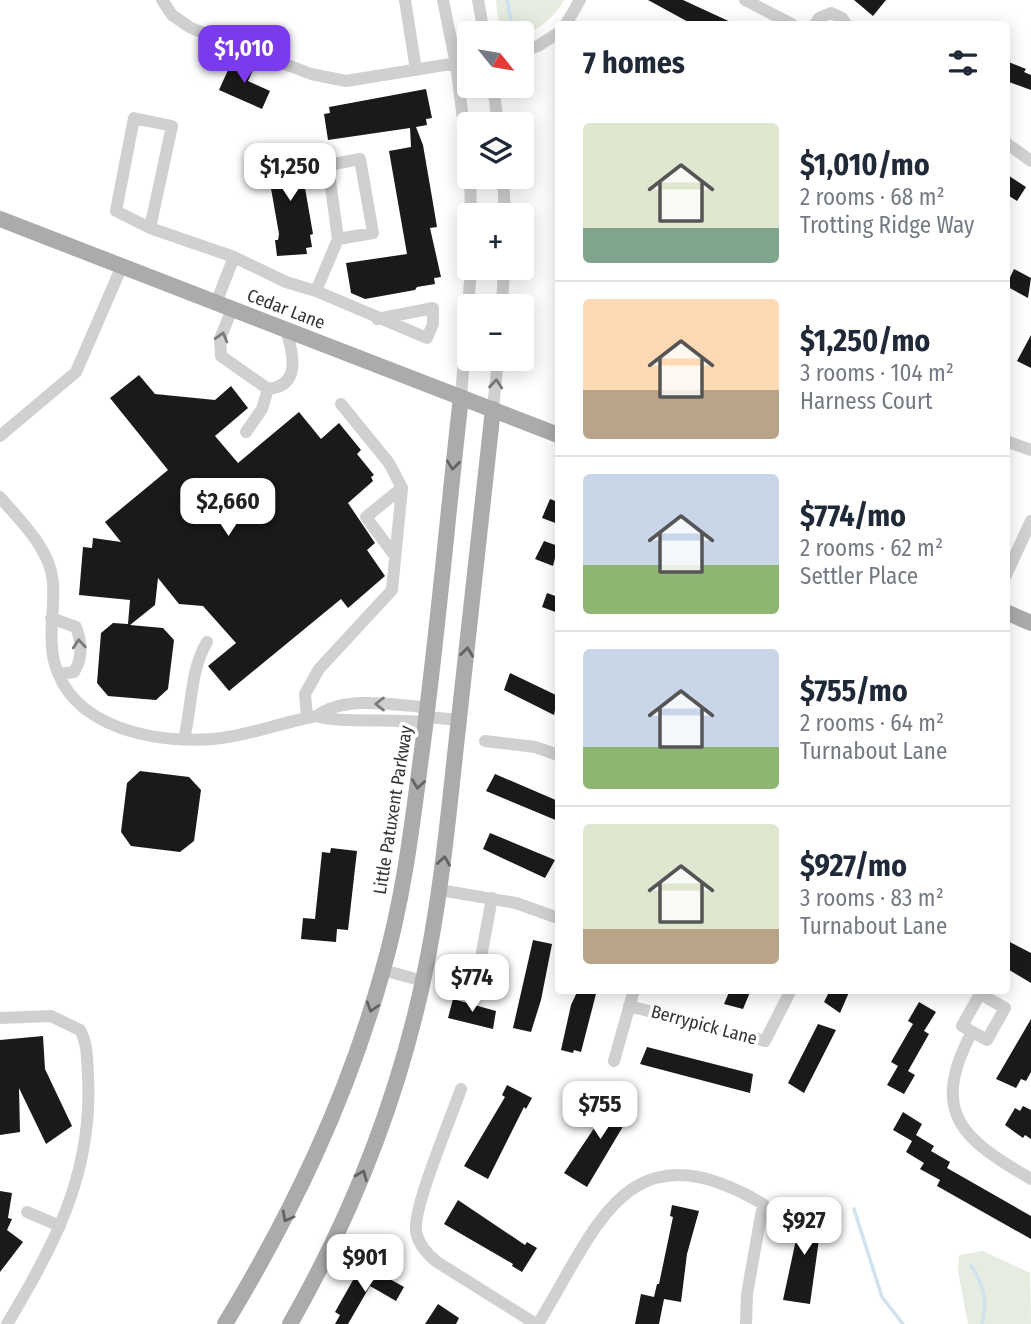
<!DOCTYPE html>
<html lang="en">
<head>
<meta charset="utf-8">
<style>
	:root { --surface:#fff; --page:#f2f2f3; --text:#1f2937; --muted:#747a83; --line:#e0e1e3; --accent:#7c3aed }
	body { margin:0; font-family:"Fira Sans Condensed",sans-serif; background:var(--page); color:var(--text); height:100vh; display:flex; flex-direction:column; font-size:26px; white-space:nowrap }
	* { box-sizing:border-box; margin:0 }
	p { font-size:23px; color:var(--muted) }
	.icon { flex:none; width:38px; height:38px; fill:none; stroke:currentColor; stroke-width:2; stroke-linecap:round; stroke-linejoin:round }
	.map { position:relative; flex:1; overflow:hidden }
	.details { position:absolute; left:555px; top:21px; width:455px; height:973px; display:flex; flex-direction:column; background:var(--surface); border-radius:7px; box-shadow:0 4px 18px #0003 }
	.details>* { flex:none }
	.needle { width:46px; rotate:120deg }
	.controls { position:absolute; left:457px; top:21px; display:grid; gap:14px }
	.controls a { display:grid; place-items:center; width:77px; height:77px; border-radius:7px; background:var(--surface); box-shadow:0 4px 18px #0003; font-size:35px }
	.price { position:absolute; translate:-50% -60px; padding:0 16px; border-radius:14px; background:#fff; color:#222; font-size:23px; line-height:46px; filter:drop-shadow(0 2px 4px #0008) }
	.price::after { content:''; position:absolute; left:50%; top:42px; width:21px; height:16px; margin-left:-10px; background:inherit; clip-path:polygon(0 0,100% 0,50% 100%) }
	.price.selected { background:var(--accent); color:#fff }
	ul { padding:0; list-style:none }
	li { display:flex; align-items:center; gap:21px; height:175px; padding:0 28px }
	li+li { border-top:2px solid var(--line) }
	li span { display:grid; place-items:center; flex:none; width:196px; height:140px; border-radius:7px; color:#555 }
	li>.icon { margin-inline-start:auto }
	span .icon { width:84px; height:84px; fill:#fffc; stroke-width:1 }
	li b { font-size:30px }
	h2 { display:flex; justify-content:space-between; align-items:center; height:84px; padding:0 28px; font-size:30px }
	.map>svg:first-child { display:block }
</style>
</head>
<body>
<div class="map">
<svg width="1031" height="1324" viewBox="0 0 1031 1324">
	<rect width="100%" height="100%" fill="#fff"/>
	<!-- green -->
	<path fill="#e6ecdf" d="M496 0H564C555 18 525 44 505 33 498 29 497 8 496 0Z
		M983 1251 1030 1273 1031 1324H968L958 1271 959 1255Z"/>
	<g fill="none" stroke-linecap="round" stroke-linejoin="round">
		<!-- stream -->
		<path stroke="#cfe2ee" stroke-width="3.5" d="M507 0 511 21
			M854 1209 882 1297 903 1324
			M971 1266C984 1285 988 1302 982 1324"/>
	</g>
	<!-- building -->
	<path fill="#1a1a1a" d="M648 0H683L735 24H692Z
		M854 0H886L873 16Z
		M233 59 254 68 248 81 270 91 262 109 219 90Z
		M1006 61 1026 69 1024 72 1031 75V90L1006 81Z
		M426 89 432 118 426 119 427 125 416 127 423 145 434 209 437 227 430 228 441 277 434 278 435 284 417 287 415 290 365 299 351 293 346 263 407 254 389 151 411 147 410 128 328 140 324 114 330 113 329 107Z
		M298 148 313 234 310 235 312 247 306 248 307 254 277 256 275 240H278L279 234 266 160 272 159 271 152Z
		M1006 174 1026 187 1017 201 1006 194Z
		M1014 269 1031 278 1028 298 1006 286Z
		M1031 335V368L1017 361Z
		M139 375 155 394 215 400 231 386 248 408 215 436 238 463 299 412 321 439 339 423 361 450 357 454 374 475 371 477 373 481 348 503 375 543 367 550 385 576 348 608 341 599 229 691 208 666 236 643 203 606 179 604 158 578 155 605 130 625 163 628 174 640 168 689 156 700 108 696 97 683 101 633 113 623 128 624 130 600 79 595 83 547 92 548 93 538 121 542 105 522 168 470 110 398Z
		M550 499 558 502V524L542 518Z
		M544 541 558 546 553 566 535 559Z
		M547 593 558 597V613L542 607Z
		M510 673 558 696 554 715 504 690Z
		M140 771 189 777 201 790 194 841 180 852 131 846 121 832 127 783Z
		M495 774 558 801V821L486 791Z
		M490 833 555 860 545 878 483 849Z
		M331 848 357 851 348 930 337 929 336 942 301 939 303 918 315 919 322 852 330 853Z
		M533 940 552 944 541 1000 531 1032 513 1028Z
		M1006 940 1031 953V983L1006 968Z
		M578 990H597L581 1052 574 1050 573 1053 561 1050 571 1005Z
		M730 990H751L743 1009 724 1004Z
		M830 990H850L840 1013 824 1002Z
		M453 999 496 1011 493 1029 448 1018Z
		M919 1002 936 1012 924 1031 929 1034 908 1071 915 1075 904 1094 887 1085 898 1066 891 1062 913 1024 908 1021Z
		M1031 1019V1072L1026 1081 1021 1079 1016 1088 996 1079Z
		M818 1024 836 1030 804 1093 788 1083Z
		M43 1036 45 1069 72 1126 46 1144 19 1088 20 1132 0 1135V1040Z
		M647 1047 753 1074 750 1093 640 1064Z
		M507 1085 532 1098 526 1109 524 1107 488 1179 464 1166 505 1097 502 1095Z
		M612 1094 636 1109 630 1120 628 1118 587 1187 564 1173 609 1106 606 1104Z
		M1023 1106 1031 1110V1139L1025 1135 1023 1138 1005 1125 1015 1108 1020 1111Z
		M903 1112 922 1124 916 1135 934 1146 931 1151 950 1162 947 1168 1031 1216V1239L937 1186 940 1180 920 1169 924 1163 906 1152 912 1141 893 1130Z
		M0 1191 12 1193 8 1218 12 1219 7 1230 23 1242 0 1272Z
		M458 1200 525 1245 527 1242 537 1248 522 1272 512 1266 513 1264 444 1224Z
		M672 1205 699 1211 687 1254 681 1302 664 1299 659 1324H635L641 1294 654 1297 657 1284H659L673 1217 670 1216Z
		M798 1209 826 1214 824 1226 821 1225 810 1304 783 1300 800 1221H796Z
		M366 1270 379 1277 381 1274 404 1287 396 1301 370 1286 348 1324H335L340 1315 335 1312 357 1273 362 1276Z
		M438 1304 459 1318 456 1324H425Z"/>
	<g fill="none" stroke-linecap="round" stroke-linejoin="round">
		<!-- minor -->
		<path stroke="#d0d0d0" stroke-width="12" d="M162 0 172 15 191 28 311 74 346 81 469 61
			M405 0 416 70
			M443 0 456 64 469 166
			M478 0 484 33
			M745 0 792 24
			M566 24 580 0
			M815 24 819 18 831 13 842 18 846 24
			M522 51 538 46 558 33
			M493 86 498 124
			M1006 143 1031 161
			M470 177 471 215
			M503 177 505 215
			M150 228 116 211 134 118 172 126 150 228 234 257 286 282 316 291 427 338 433 324V308L377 319
			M316 291 338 239 328 165 360 159 373 233 338 239
			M216 303 234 257
			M502 306 504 268
			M232 309 220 339 221 356 268 389C302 386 293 352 286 330
			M461 397 471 268
			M493 409 498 359
			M246 432 262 409 268 389
			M0 436 76 372 122 266
			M1006 441 1031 450
			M0 497C20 521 50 548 53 582 55 608 48 635 54 661 71 729 155 743 213 739 249 736 282 722 317 716 342 696 391 704 422 707L427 717 420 722C396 719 330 723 317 716
			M395 556 366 517 402 488
			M1006 575 1031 521
			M51 618 76 627C82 643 83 658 74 672L59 674
			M307 717 305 694 319 669 392 590 402 488 389 463 341 404
			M427 717 459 720
			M184 739C192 707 190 670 207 642
			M485 741 535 747 558 755
			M440 890 516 903 558 918
			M479 968 492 898
			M383 970 423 981
			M980 994 1005 1008 987 1040 962 1026Z
			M629 1006 765 1041 791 990
			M0 1018 51 1016 80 1030C88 1044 87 1061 88 1077 93 1172 55 1245 7 1324
			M972 1032C929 1113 962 1139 1031 1179
			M614 1061 634 990
			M461 1089C451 1118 413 1207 416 1231 418 1244 427 1254 437 1262L536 1324
			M27 1212 60 1226
			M538 1324C599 1224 627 1124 763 1204L747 1294 746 1324"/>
		<!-- major -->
		<path stroke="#ababab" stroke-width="16" d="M0 219 558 435
			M1006 612 1031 623
			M225 1324C292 1213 347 1099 382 973 402 905 411 835 420 765 437 643 447 520 461 397
			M290 1324C351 1217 397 1101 423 981 442 894 449 807 459 719 470 616 482 513 493 409"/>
	</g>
	<!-- one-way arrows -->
	<defs><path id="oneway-chevron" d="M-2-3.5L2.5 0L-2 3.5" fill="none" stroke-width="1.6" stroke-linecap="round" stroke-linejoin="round" transform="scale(1.75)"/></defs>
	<g stroke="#7a7a7a">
		<use href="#oneway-chevron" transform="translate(222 337) rotate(-74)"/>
		<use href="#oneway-chevron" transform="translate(496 384) rotate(-85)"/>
		<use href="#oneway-chevron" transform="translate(79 644) rotate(-95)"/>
		<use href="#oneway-chevron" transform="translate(380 704) rotate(180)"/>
	</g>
	<g stroke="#636363">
		<use href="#oneway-chevron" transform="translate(453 465) rotate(96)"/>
		<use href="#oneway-chevron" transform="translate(467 652) rotate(-83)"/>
		<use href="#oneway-chevron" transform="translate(418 784) rotate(98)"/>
		<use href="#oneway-chevron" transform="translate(444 861) rotate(-82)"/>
		<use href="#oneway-chevron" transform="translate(372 1007) rotate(107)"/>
		<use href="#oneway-chevron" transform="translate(362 1175) rotate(-68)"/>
		<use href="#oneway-chevron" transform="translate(287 1217) rotate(118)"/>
	</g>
	<g text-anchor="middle" stroke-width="7" stroke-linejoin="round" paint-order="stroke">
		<!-- street labels -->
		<g font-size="18" fill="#333" stroke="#fff">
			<text transform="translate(286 309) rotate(21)" y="6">Cedar Lane</text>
			<text transform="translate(393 810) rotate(-81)" y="6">Little Patuxent Parkway</text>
			<text transform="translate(704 1025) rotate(15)" y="6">Berrypick Lane</text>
		</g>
	</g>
</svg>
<div class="controls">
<a><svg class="needle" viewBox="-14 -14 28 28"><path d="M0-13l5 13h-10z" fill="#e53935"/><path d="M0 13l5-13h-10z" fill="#747a83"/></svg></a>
<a><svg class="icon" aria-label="layers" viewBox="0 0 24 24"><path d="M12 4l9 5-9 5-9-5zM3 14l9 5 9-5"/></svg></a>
<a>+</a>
<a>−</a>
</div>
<b class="price selected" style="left:244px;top:85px">$1,010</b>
<b class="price" style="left:290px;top:203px">$1,250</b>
<b class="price" style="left:228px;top:538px">$2,660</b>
<b class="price" style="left:472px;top:1014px">$774</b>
<b class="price" style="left:600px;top:1141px">$755</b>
<b class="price" style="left:804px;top:1257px">$927</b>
<b class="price" style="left:365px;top:1294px">$901</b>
<section class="details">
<h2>7 homes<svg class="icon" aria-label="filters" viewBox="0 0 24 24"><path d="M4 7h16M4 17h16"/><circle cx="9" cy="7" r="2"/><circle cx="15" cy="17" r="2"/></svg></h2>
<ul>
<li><span style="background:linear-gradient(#dfe7d0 75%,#7fa58c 0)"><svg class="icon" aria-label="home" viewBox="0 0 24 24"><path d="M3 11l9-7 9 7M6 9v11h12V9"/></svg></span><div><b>$1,010/mo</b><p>2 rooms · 68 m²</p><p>Trotting Ridge Way</p></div></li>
<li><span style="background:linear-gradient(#ffd9b3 65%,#b9a48a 0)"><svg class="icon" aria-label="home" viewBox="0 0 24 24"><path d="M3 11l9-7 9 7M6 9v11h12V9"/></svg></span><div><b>$1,250/mo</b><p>3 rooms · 104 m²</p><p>Harness Court</p></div></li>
<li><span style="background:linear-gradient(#c9d6e8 65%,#8fb573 0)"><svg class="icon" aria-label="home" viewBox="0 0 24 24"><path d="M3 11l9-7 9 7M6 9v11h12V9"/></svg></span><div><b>$774/mo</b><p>2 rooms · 62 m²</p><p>Settler Place</p></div></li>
<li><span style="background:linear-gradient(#c9d6e8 70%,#8fb573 0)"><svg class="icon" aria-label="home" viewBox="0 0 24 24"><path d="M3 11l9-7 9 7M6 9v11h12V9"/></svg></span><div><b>$755/mo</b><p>2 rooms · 64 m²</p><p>Turnabout Lane</p></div></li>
<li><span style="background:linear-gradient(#dfe7d0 75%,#b9a48a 0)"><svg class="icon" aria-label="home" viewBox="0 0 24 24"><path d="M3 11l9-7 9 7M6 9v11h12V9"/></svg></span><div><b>$927/mo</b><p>3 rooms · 83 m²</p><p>Turnabout Lane</p></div></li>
</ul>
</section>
</div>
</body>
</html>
